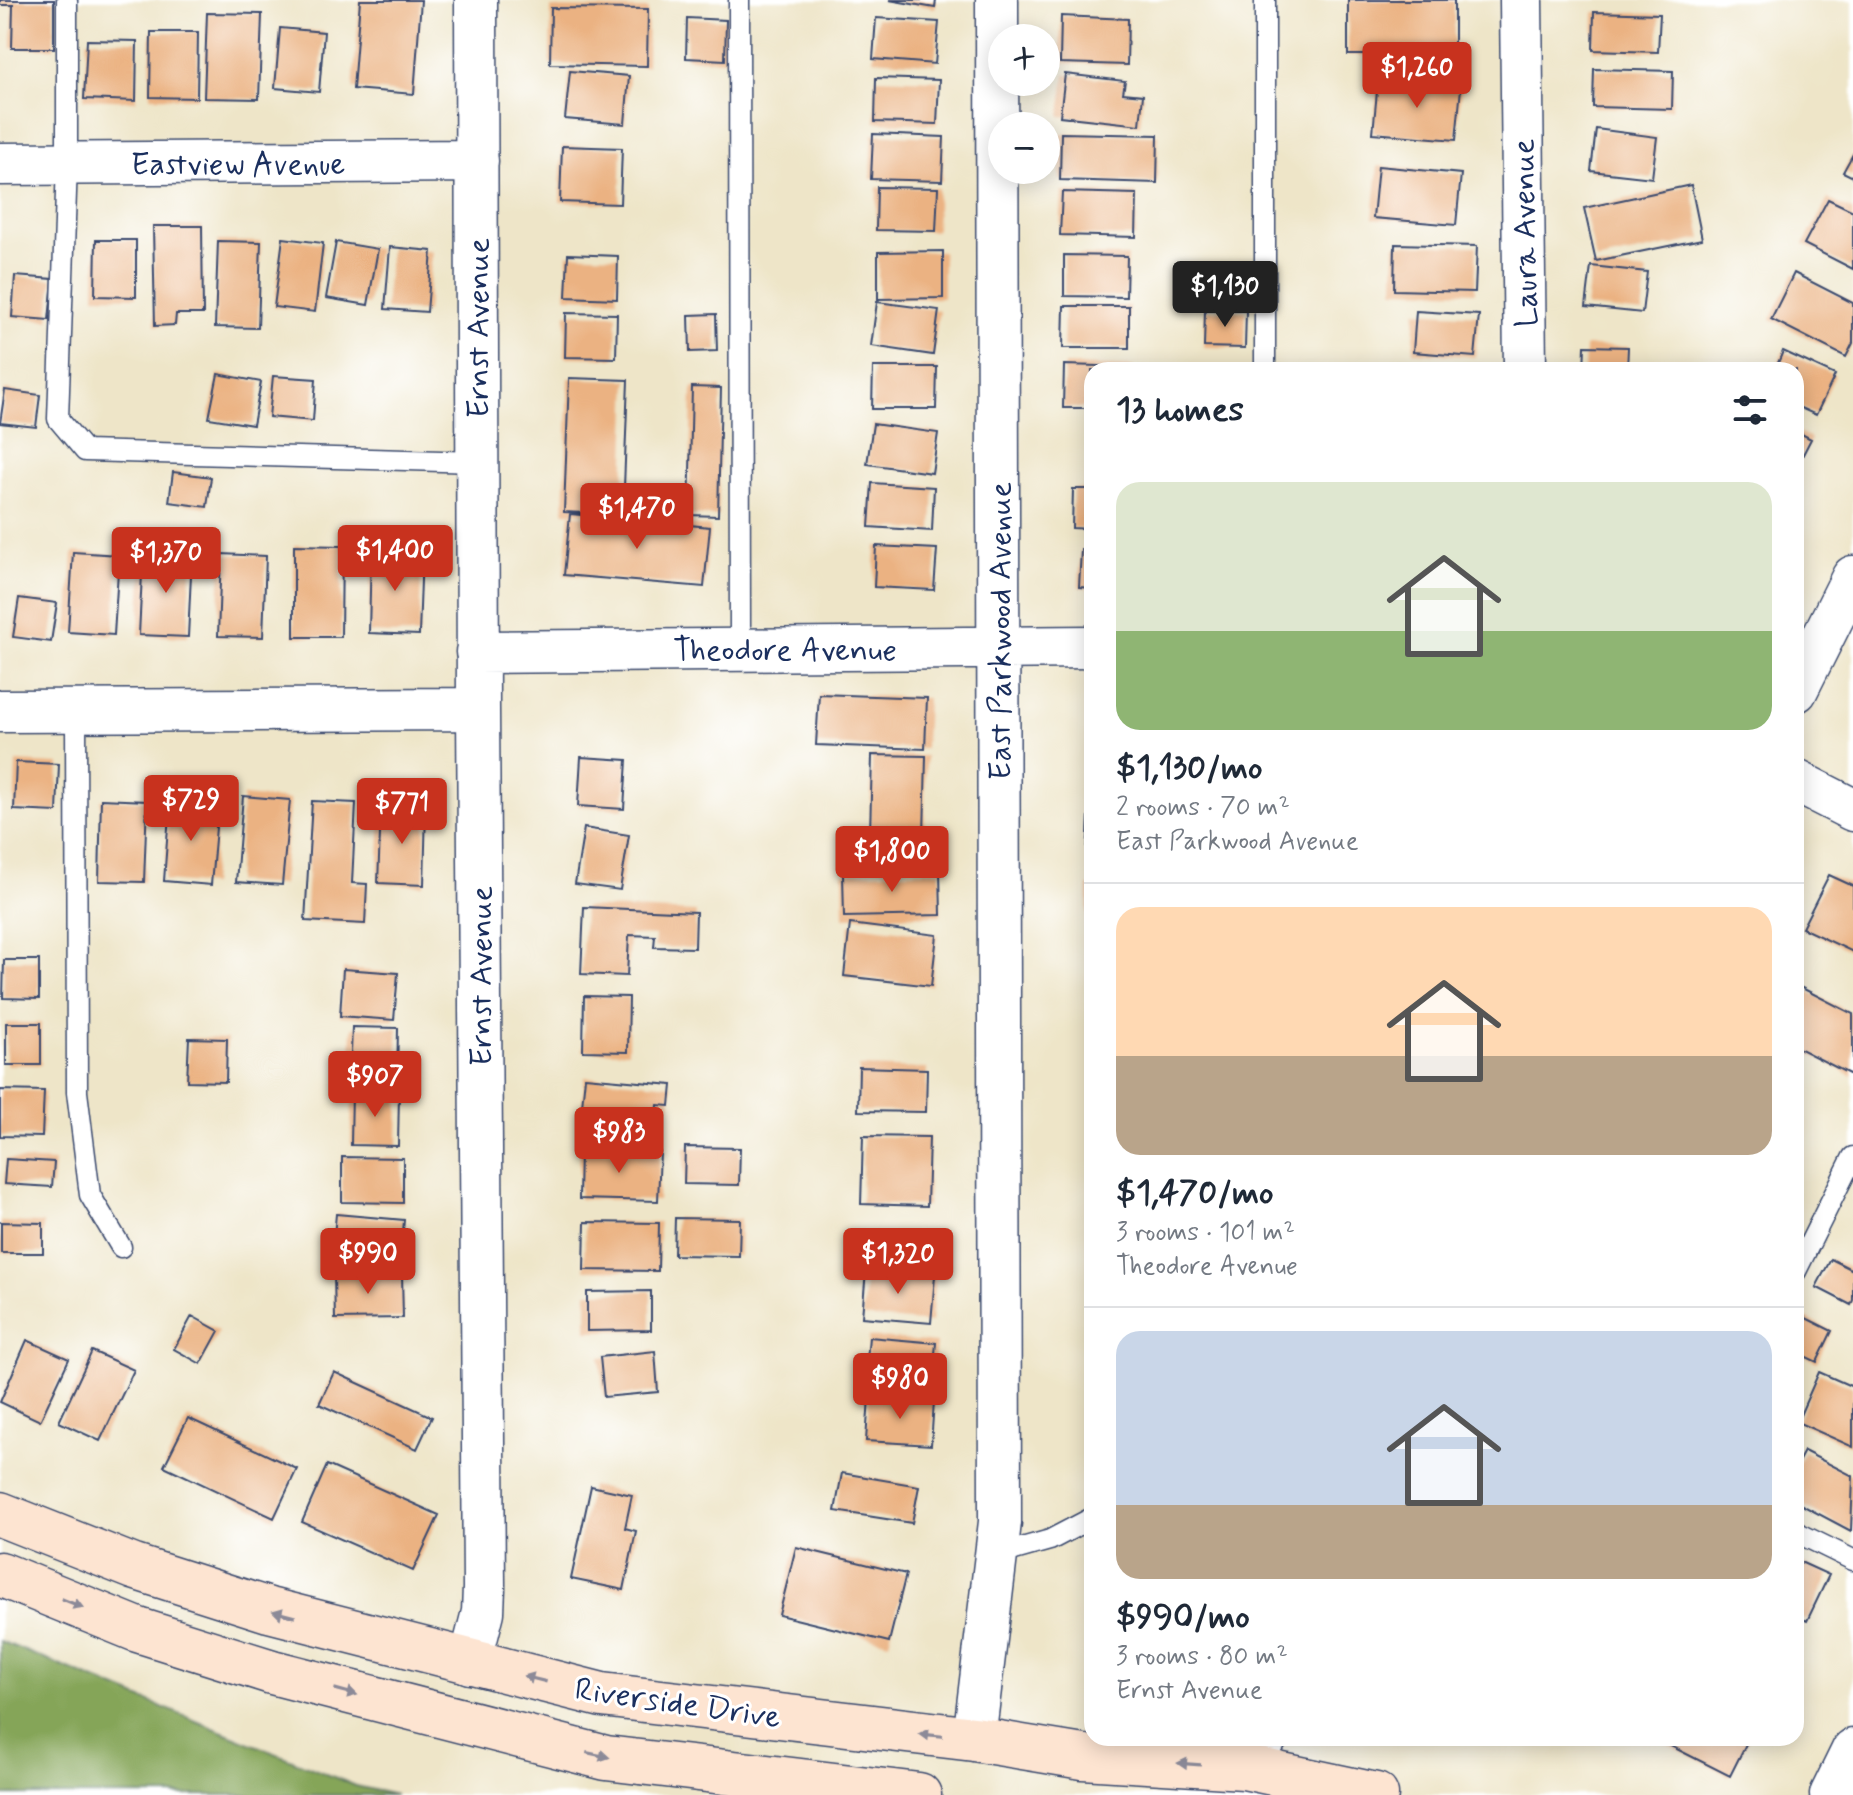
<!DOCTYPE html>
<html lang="en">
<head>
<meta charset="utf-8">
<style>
	:root { --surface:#fff; --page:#f2f2f3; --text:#1f2937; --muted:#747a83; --line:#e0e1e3; --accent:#c8321e }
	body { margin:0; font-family:Mynerve,sans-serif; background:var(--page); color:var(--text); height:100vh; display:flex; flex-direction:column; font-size:30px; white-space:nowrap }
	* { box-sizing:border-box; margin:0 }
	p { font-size:26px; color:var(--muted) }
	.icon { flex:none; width:44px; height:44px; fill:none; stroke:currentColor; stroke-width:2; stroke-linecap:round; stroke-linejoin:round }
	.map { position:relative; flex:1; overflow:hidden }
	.side { position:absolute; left:1084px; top:362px; width:720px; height:1384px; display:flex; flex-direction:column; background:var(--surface); border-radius:24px; box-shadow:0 4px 20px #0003 }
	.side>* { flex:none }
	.fabs { position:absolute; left:988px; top:24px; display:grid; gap:16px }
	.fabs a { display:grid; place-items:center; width:72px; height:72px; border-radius:50%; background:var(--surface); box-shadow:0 4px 20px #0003; font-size:40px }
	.price { position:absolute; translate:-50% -68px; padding:0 18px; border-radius:8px; background:var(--accent); color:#fff; font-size:26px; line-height:52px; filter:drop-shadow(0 2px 4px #0008) }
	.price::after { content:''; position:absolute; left:50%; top:48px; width:24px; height:18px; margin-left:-12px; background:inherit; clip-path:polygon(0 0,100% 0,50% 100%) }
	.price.active { background:#222; color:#fff }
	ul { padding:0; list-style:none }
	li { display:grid; align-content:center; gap:16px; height:424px; padding:0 32px }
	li+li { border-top:2px solid var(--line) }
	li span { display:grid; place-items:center; height:248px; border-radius:24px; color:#555 }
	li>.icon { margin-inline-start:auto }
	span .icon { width:144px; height:144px; fill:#fffc; stroke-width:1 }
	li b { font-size:34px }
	h2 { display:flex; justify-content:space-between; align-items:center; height:96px; padding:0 32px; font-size:34px }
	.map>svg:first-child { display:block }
</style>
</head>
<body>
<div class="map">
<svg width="1853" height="1795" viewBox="0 0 1853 1795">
	<rect width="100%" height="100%" fill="#fff"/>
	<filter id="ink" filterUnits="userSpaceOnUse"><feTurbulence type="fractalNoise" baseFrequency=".0125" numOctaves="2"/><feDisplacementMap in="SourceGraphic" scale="16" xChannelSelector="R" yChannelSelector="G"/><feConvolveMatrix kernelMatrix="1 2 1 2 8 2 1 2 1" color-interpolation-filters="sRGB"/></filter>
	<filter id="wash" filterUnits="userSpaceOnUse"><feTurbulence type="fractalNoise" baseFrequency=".006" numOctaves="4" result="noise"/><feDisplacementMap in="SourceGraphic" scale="32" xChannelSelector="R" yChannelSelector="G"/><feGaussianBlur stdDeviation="1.8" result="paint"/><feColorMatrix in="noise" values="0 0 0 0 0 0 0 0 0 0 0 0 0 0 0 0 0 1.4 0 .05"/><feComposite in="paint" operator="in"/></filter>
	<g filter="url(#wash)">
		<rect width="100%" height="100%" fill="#eee5c8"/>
		<!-- forest -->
		<path fill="#85a559" stroke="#506a5c" stroke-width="2" d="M0 1641 356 1786 396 1795H0Z"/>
		<g id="blocks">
			<!-- building -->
			<path fill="#ebb282" d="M0 0H54V48H12L13 5H0Z
				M360 0H421L414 94 353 89Z
				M889 0H936L935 8Z
				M1348 0H1454V55H1348Z
				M551 8 648 9 647 66 550 64Z
				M1594 12 1660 14 1658 52 1593 50Z
				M207 13 262 14 259 99 204 98Z
				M1061 16 1128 19 1127 65 1060 63Z
				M687 18 726 20 725 60 686 58Z
				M876 18 939 22 935 64 873 59Z
				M280 28 324 32 319 92 275 88Z
				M151 32H198L197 98 150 97Z
				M87 40 137 41 136 101 84 99Z
				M1594 69 1673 71 1672 109 1593 107Z
				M570 71 629 76 625 124 565 119Z
				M1065 74 1125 81 1123 93 1143 95 1140 125 1060 116Z
				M876 78 939 80 937 124 875 122Z
				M1378 81 1461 88 1456 140 1373 133Z
				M1596 129 1657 137 1652 178 1591 171Z
				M1061 133 1158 135 1157 183 1060 180Z
				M873 134 944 137 942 181 871 179Z
				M562 146 622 148 620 204 560 202Z
				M1853 154V177L1843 172Z
				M1378 166 1461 174 1456 225 1373 218Z
				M1691 185 1702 239 1596 261 1584 208Z
				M877 187 938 188 936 231 876 230Z
				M1062 192 1137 194 1136 237 1060 235Z
				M1828 199 1853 211V269L1804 244Z
				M153 226H202L203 314H176L175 325 155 326Z
				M283 238 323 243 315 312 274 307Z
				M96 240H136V297L95 296Z
				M218 241 261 242 258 328 215 327Z
				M336 242 378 249 368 305 326 298Z
				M1395 244 1477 246 1475 292 1394 290Z
				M390 247 432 251 427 312 385 309Z
				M943 251V298L878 299V252Z
				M568 254 618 256 617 299 566 297Z
				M1064 255 1127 256 1126 297 1064 296Z
				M1591 266 1647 272 1642 313 1586 307Z
				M1794 273 1853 303V343L1846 357 1771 319Z
				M15 276 53 279 49 320 12 317Z
				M877 302 939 310 933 355 871 346Z
				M1064 306H1129V348H1063Z
				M1205 310 1246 311 1245 348 1204 347Z
				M1416 311 1479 315 1475 357 1413 352Z
				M566 313 617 314 616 358 565 357Z
				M716 314 717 351 690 352 689 315Z
				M1585 346 1628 347 1627 370H1584Z
				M1783 351 1835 375 1816 415 1796 406V370H1775Z
				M1064 365 1134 367V370H1092V408H1063Z
				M873 367H937L936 409H872Z
				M218 374 261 382 253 425 209 418Z
				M273 376 316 379 313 421 269 417Z
				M569 378 628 380 623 515 564 512Z
				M692 387 721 388 718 516 689 515Z
				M5 390 40 395 36 427 0 423Z
				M873 424 938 433 932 473 867 464Z
				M1796 431 1811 439 1796 468Z
				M173 472 211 477 207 507 169 502Z
				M872 483 934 487 932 531 869 527Z
				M1073 489H1092V529L1072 528Z
				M570 514 710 527 704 587 564 575Z
				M294 545 342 546 341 637H294Z
				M876 546 937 549 934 590 874 587Z
				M1081 550 1092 551V588L1079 587Z
				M371 551 422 552 419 635 369 633Z
				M73 552 119 555 114 635 68 632Z
				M143 553 192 554 188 637 139 635Z
				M221 554 266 556 263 637 218 636Z
				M19 598 57 603 51 642 13 637Z
				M819 694 927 698 925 749 816 745Z
				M872 755 926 756 924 836 870 835Z
				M581 757 627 760 624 809 578 806Z
				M16 762 59 764 57 812 14 810Z
				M1089 763H1092V800H1089Z
				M243 796 290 800 282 885 236 882Z
				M101 799 147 801 144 882 99 881Z
				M170 801 218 804 211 885 164 881Z
				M312 801 356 803 352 883 367 884 365 924 305 921Z
				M381 808 426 809 424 885 378 883Z
				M1089 815 1092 816V858H1087Z
				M584 828 629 835 620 890 575 884Z
				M940 871 941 915 844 917 843 873Z
				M1829 875 1853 886V952L1802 928Z
				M1088 886H1092V931H1087Z
				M584 907 696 912 695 948 654 947 655 936 629 935 627 976 581 974Z
				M850 924 937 935 931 986 844 976Z
				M4 960H39V999L3 998Z
				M343 969 398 973 394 1020 340 1016Z
				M1796 985 1853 1014V1076L1796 1047Z
				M584 996 629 997 628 1052 583 1051Z
				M6 1023H41V1065H6Z
				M352 1027 398 1028 397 1081 350 1080Z
				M189 1038 227 1039 226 1082 187 1081Z
				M859 1067 927 1069 926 1112 858 1111Z
				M585 1077 672 1085 670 1106 658 1105 655 1132 580 1125Z
				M0 1090 44 1091 42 1137 0 1136Z
				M352 1091 399 1093 398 1146 351 1145Z
				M863 1136 929 1137 927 1206 861 1204Z
				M685 1147 740 1148 739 1185 684 1184Z
				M580 1150 660 1152 658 1201 579 1199Z
				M342 1157 403 1158V1203L342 1202Z
				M6 1159 54 1162 52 1187 4 1184Z
				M336 1214 404 1220 400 1264 332 1258Z
				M675 1218 740 1219 739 1256 674 1255Z
				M1 1222 43 1223V1253H1Z
				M585 1222 659 1223 658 1271 584 1270Z
				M1831 1259 1853 1270V1300L1851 1305 1816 1287Z
				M866 1270 935 1276 931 1323 862 1317Z
				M334 1274H402L403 1318 335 1319Z
				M651 1291V1330L587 1331V1292Z
				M192 1316 219 1331 201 1364 174 1349Z
				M1802 1316 1832 1331 1817 1362 1796 1352V1328Z
				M869 1337 936 1343 932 1387 865 1382Z
				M27 1340 69 1359 40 1421 0 1402Z
				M92 1351 134 1370 100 1441 59 1422Z
				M655 1351 658 1392 604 1397 600 1357Z
				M334 1372 432 1417 417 1449 319 1404Z
				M1819 1372 1853 1387V1447L1797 1422Z
				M869 1397 934 1401 931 1445 866 1441Z
				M188 1418 297 1469 274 1518 164 1466Z
				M1804 1451 1853 1476 1851 1531 1796 1502V1466Z
				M327 1465 439 1515 413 1571 302 1522Z
				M842 1473 919 1486 912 1523 835 1511Z
				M591 1486 632 1495 625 1528 636 1531 624 1590 571 1579Z
				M796 1547 906 1574 889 1642 779 1615Z
				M1796 1560 1829 1575 1807 1621 1796 1616Z
				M1655 1738H1749L1730 1776Z"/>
		</g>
	</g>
	<g filter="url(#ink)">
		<use href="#blocks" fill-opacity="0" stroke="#3b4a6e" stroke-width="2"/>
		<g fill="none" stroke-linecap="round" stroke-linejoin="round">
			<defs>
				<path id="lane" d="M67 0V164L58 419 85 451 478 462
					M739 0 740 650
					M1265 0V370
					M76 711 77 1092 90 1195 121 1247
					M1796 1271 1853 1157
					M1796 1532 1853 1560
					M997 1555 1050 1540 1092 1518"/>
				<path id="street" d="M1521 0 1525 370
					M0 164 477 161
					M477 652 1092 647
					M1796 691 1853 577
					M0 711 478 709
					M1796 781 1853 810
					M470 1663 483 1612 484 1588 478 709 476 0
					M974 1739 1000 1522 997 0
					M1244 1767 1266 1738
					M1831 1795 1853 1750"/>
				<path id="secondary" d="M0 1514 134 1567 269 1610 602 1695 974 1739 1083 1757 1244 1767 1376 1795
					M0 1574 138 1630 272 1672 606 1758 919 1795"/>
			</defs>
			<!-- lane casing -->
			<use href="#lane" stroke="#3b4a6e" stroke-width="23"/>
			<!-- street casing -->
			<use href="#street" stroke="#3b4a6e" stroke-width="45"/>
			<!-- secondary casing -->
			<use href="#secondary" stroke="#3b4a6e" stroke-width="47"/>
			<!-- lane -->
			<use href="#lane" stroke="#fff" stroke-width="20"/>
			<!-- street -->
			<use href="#street" stroke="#fff" stroke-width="42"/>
			<!-- secondary -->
			<use href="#secondary" stroke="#fde4d1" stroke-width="44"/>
		</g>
		<!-- one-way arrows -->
		<defs><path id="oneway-solid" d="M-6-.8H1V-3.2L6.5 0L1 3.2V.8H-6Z" transform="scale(2)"/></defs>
		<g fill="#8c8a98">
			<use href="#oneway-solid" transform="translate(72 1603) rotate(22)"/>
			<use href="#oneway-solid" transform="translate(284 1614) rotate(-165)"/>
			<use href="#oneway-solid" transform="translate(535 1679) rotate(-166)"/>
			<use href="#oneway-solid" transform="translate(346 1692) rotate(15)"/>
			<use href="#oneway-solid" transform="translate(931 1735) rotate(-174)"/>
			<use href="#oneway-solid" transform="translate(598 1755) rotate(12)"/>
			<use href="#oneway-solid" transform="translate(1189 1764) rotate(-176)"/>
		</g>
	</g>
	<g text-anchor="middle" stroke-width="6" stroke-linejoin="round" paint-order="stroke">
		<!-- street labels -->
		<g font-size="32" fill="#1b2f5e" stroke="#fff">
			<text x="238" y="174">Eastview Avenue</text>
			<text transform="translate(1524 233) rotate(-91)" y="11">Laura Avenue</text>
			<text transform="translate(477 328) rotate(-90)" y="11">Ernst Avenue</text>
			<text transform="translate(999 631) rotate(-90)" y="11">East Parkwood Avenue</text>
			<text x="785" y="660">Theodore Avenue</text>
			<text transform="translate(480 976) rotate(-90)" y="11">Ernst Avenue</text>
			<text transform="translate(678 1702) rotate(8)" y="11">Riverside Drive</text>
		</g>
	</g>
</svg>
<div class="fabs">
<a>+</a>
<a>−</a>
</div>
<b class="price" style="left:1417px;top:110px">$1,260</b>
<b class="price active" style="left:1225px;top:329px">$1,130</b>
<b class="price" style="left:637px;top:551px">$1,470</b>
<b class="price" style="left:395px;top:593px">$1,400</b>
<b class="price" style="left:166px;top:595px">$1,370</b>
<b class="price" style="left:191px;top:843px">$729</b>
<b class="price" style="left:402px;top:846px">$771</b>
<b class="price" style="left:892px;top:894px">$1,800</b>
<b class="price" style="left:375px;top:1119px">$907</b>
<b class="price" style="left:619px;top:1175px">$983</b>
<b class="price" style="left:368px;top:1296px">$990</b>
<b class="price" style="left:898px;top:1296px">$1,320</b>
<b class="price" style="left:900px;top:1421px">$980</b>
<section class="side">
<h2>13 homes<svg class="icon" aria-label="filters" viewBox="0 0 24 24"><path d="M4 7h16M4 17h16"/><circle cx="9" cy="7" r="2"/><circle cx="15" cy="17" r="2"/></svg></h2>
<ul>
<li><span style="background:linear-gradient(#dfe7d0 60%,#8fb573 0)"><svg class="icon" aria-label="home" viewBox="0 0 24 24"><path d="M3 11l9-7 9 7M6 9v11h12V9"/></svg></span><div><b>$1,130/mo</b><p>2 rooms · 70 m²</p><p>East Parkwood Avenue</p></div></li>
<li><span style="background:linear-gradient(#ffd9b3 60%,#b9a48a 0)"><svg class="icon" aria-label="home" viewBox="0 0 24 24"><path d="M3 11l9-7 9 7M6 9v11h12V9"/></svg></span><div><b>$1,470/mo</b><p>3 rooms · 101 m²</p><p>Theodore Avenue</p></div></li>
<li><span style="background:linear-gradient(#c9d6e8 70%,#b9a48a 0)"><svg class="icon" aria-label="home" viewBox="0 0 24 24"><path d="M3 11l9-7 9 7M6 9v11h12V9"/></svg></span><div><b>$990/mo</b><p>3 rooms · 80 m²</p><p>Ernst Avenue</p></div></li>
</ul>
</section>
</div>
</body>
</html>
